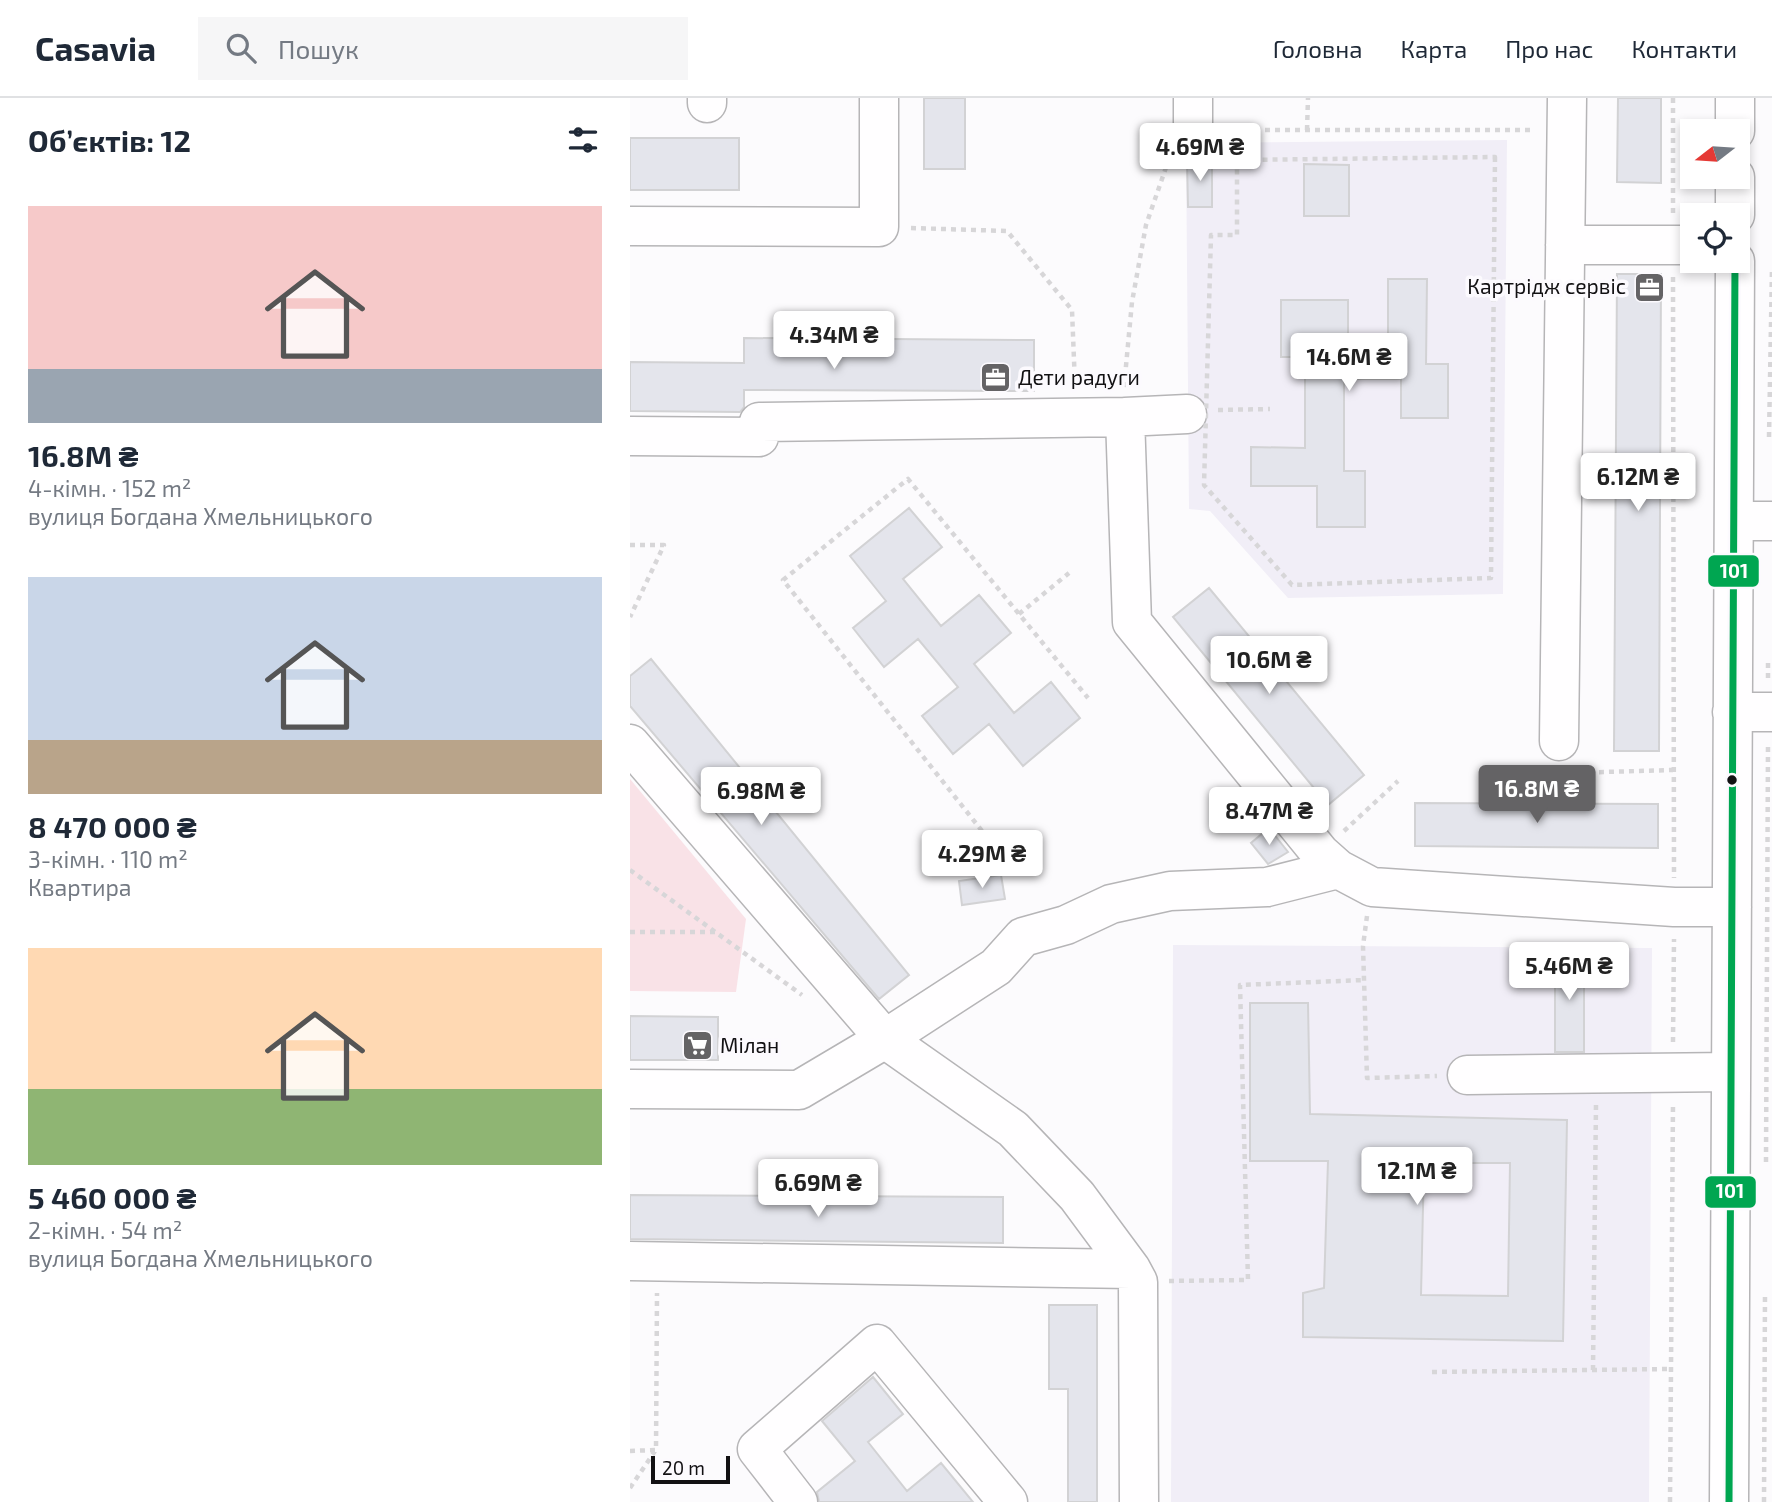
<!DOCTYPE html>
<html lang="uk">
<head>
<meta charset="utf-8">
<style>
	:root { --surface:#fff; --page:#f6f6f7; --text:#1f2937; --muted:#747a83; --line:#e0e1e3; --accent:#646365 }
	body { margin:0; font-family:"Exo 2",sans-serif; background:var(--page); color:var(--text); height:100vh; display:flex; flex-direction:column; font-size:26px; white-space:nowrap }
	* { box-sizing:border-box; margin:0 }
	p { font-size:23px; color:var(--muted) }
	.icon { flex:none; width:38px; height:38px; fill:none; stroke:currentColor; stroke-width:2; stroke-linecap:round; stroke-linejoin:round }
	.map { position:relative; flex:1; overflow:hidden }
	.side { display:flex; flex-direction:column; background:var(--surface); width:630px }
	.side>* { flex:none }
	.needle { width:46px; rotate:253deg }
	.fabs { position:absolute; left:1050px; top:21px; display:grid; gap:14px }
	.fabs a { display:grid; place-items:center; width:70px; height:70px; border-radius:0px; background:var(--surface); box-shadow:0 4px 10px #0003; font-size:35px }
	.scale { position:absolute; left:21px; bottom:18px; width:79px; box-sizing:border-box; padding-left:7px; border:4px solid #121113; border-top:0; font-size:19px; line-height:24px; white-space:nowrap; color:#121113; -webkit-text-stroke:5px #fcfafe; paint-order:stroke }
	.price { position:absolute; translate:-50% -60px; padding:0 16px; border-radius:7px; background:#fff; color:#222; font-size:23px; line-height:46px; filter:drop-shadow(0 2px 4px #0008) }
	.price::after { content:''; position:absolute; left:50%; top:42px; width:21px; height:16px; margin-left:-10px; background:inherit; clip-path:polygon(0 0,100% 0,50% 100%) }
	.price.current { background:var(--accent); color:#fff }
	ul { padding:0; list-style:none }
	li { display:grid; align-content:center; gap:14px; height:371px; padding:0 28px }
	li span { display:grid; place-items:center; height:217px; border-radius:0px; color:#555 }
	li>.icon { margin-inline-start:auto }
	span .icon { width:126px; height:126px; fill:#fffc; stroke-width:1 }
	li b { font-size:30px }
	h2 { display:flex; justify-content:space-between; align-items:center; height:84px; padding:0 28px; font-size:30px }
	header { display:flex; align-items:center; gap:42px; box-sizing:border-box; height:98px; padding:0 35px; background:var(--surface); border-bottom:2px solid var(--line) }
	header strong { font-size:33px }
	nav { display:flex; gap:38px; margin-inline-start:auto; font-size:24px }
	.search { width:490px; height:63px; background:var(--page); display:flex; align-items:center; gap:18px; box-sizing:border-box; padding:0 24px; border-radius:0px; color:var(--muted); font-size:26px }
	main { display:flex; flex:1; min-height:0 }
	.map>svg:first-child { display:block }
</style>
</head>
<body>
<header>
<strong>Casavia</strong>
<div class="search"><svg class="icon" aria-label="search" viewBox="0 0 24 24"><circle cx="10" cy="10" r="6"/><path d="M15 15l6 6"/></svg>Пошук</div>
<nav><a>Головна</a><a>Карта</a><a>Про нас</a><a>Контакти</a></nav>
</header>
<main>
<section class="side">
<h2>Об’єктів: 12<svg class="icon" aria-label="filters" viewBox="0 0 24 24"><path d="M4 7h16M4 17h16"/><circle cx="9" cy="7" r="2"/><circle cx="15" cy="17" r="2"/></svg></h2>
<ul>
<li><span style="background:linear-gradient(#f6c9c9 75%,#9aa5b1 0)"><svg class="icon" aria-label="home" viewBox="0 0 24 24"><path d="M3 11l9-7 9 7M6 9v11h12V9"/></svg></span><div><b>16.8M ₴</b><p>4-кімн. · 152 m²</p><p>вулиця Богдана Хмельницького</p></div></li>
<li><span style="background:linear-gradient(#c9d6e8 75%,#b9a48a 0)"><svg class="icon" aria-label="home" viewBox="0 0 24 24"><path d="M3 11l9-7 9 7M6 9v11h12V9"/></svg></span><div><b>8 470 000 ₴</b><p>3-кімн. · 110 m²</p><p>Квартира</p></div></li>
<li><span style="background:linear-gradient(#ffd9b3 65%,#8fb573 0)"><svg class="icon" aria-label="home" viewBox="0 0 24 24"><path d="M3 11l9-7 9 7M6 9v11h12V9"/></svg></span><div><b>5 460 000 ₴</b><p>2-кімн. · 54 m²</p><p>вулиця Богдана Хмельницького</p></div></li>
</ul>
</section>
<div class="map">
<svg width="1142" height="1404" viewBox="0 0 1142 1404">
	<rect width="100%" height="100%" fill="#fcfbfd"/>
	<!-- built -->
	<path fill="#f1eef7" d="M877 42 873 496 658 500 580 413 559 411 556 45Z
		M543 847 1022 850 1019 1404H541Z"/>
	<!-- green -->
	<path fill="#f9e2e7" d="M0 681 116 821 106 894 0 893Z"/>
	<!-- building -->
	<path fill="#e4e5ec" stroke="#d2d2d4" stroke-width="2" fill-rule="evenodd" d="M294 0H335V71H294Z
		M988 0H1031V85L987 84Z
		M0 40H109V92H0Z
		M557 61H582V109H558Z
		M674 66 719 67V118H674Z
		M987 176H1031L1029 653H984Z
		M758 181H797L796 266H818V320H771V281H714V373H735V429H687V388H621V349L675 350V259H651V202H718V242H758Z
		M114 240 404 242V293L114 292V309L110 314 0 313V264L114 265Z
		M279 410 312 449 273 481 311 528 349 497 381 535 344 566 384 615 421 584 450 620 393 668 359 626 323 656 292 618 328 589 288 541 254 569 223 530 256 503 220 458Z
		M579 490 734 677 698 707 543 519Z
		M21 561 279 877 249 901 0 608V578Z
		M785 705 1028 706V750L785 748Z
		M639 730 658 754 638 766 621 745Z
		M371 777 375 801 332 807 329 783Z
		M925 854 954 855V954H925Z
		M620 905H678L680 1016 937 1022 933 1243 673 1239V1195L694 1190 698 1063H620ZM794 1065H880L878 1198 791 1197Z
		M0 918 88 919V962H0Z
		M0 1097 373 1099V1145L0 1141Z
		M419 1207H467V1404H438V1291H419Z
		M243 1279 273 1316 238 1344 277 1393 311 1365 343 1404H189L187 1394 225 1363 192 1323Z"/>
	<g fill="none" stroke-linecap="round" stroke-linejoin="round">
		<defs>
			<path id="minor" d="M77 5V0
				M563 32V0
				M1105 33V0
				M1105 117V79
				M0 128 249 129V0
				M935 147H1062
				M495 319 557 316
				M0 338 129 339V324L495 319 502 524 690 755 708 771 742 789 1044 809H1102
				M1104 423H1142
				M1102 614H1142
				M929 643 937 0
				M0 646 255 941 383 1031 447 1098 501 1171 508 1184 509 1404
				M837 977 1101 974
				M0 991 169 992 255 941 366 869 393 839 436 827 481 806 540 793 637 789 708 771
				M0 1163 501 1171
				M168 1404 127 1351 247 1246 378 1404
				M1099 1404 1105 163"/>
		</defs>
		<!-- minor casing -->
		<use href="#minor" stroke="#b6b5b7" stroke-width="41"/>
		<!-- path -->
		<path stroke="#d7d6d8" stroke-width="4.5" stroke-dasharray="5 5" stroke-linecap="butt" d="M1043 0V115
			M595 32H905
			M677 32 678 0
			M865 59 861 480 662 487 574 387 581 137H607V62Z
			M281 130 377 133 442 212 445 287
			M1043 179 1044 780
			M494 289 502 204 516 127 541 55
			M588 312 640 311
			M1139 339 1142 169
			M0 447H34L0 519
			M389 516 439 475
			M1138 565V584
			M939 675 1043 672
			M714 733 768 683
			M0 772 172 897
			M383 772 153 482 278 381 458 600
			M737 818 733 848 737 980 807 978
			M0 834H86
			M1043 944 1044 841
			M1136 1064 1138 645
			M539 1183 618 1182 610 887 734 882
			M963 1272 966 1006
			M802 1274 1041 1271
			M0 1353 26 1352 27 1195
			M0 1390 25 1353
			M1040 1404 1043 1005
			M1134 1404 1135 1195"/>
		<!-- minor -->
		<use href="#minor" stroke="#fffeff" stroke-width="38"/>
		<defs>
			<path id="bus-1" d="M1099 1404 1105 163"/>
		</defs>
		<!-- bus-1 casing -->
		<use href="#bus-1" stroke="#fcfafe" stroke-width="12"/>
		<!-- bus-1 -->
		<use href="#bus-1" stroke="#00a651" stroke-width="7"/>
	</g>
	<!-- icons -->
	<defs>
		<symbol id="office-square" viewBox="-11 -11 22 22"><rect x="-9" y="-9" width="18" height="18" rx="4" fill="#646365" stroke="#fcfafe"/><path d="M-6-3h4V-5.5h4V-3h4V5H-6ZM-1-4.5V-3h2v-1.5ZM-6 0V1H6V0Z" fill="#fff"/></symbol>
		<symbol id="supermarket-square" viewBox="-11 -11 22 22"><rect x="-9" y="-9" width="18" height="18" rx="4" fill="#646365" stroke="#fcfafe"/><path d="M-6-5.5h2.5l.6 2H6L4.5 2H-2.5L-4.4-4H-6ZM-1.5 3.2a1.3 1.3 0 1 0 .1 0ZM3 3.2a1.3 1.3 0 1 0 .1 0Z" fill="#fff"/></symbol>
	</defs>
	<g fill-rule="evenodd">
		<use href="#office-square" x="1002" y="172" width="35" height="35"/>
		<use href="#office-square" x="348" y="262" width="35" height="35"/>
		<use href="#supermarket-square" x="50" y="930" width="35" height="35"/>
	</g>
	<!-- markers -->
	<circle fill="#121113" stroke="#fcfafe" stroke-width="2.5" cx="1102" cy="682" r="6"/>
	<g text-anchor="middle" stroke-width="7" stroke-linejoin="round" paint-order="stroke">
		<!-- poi labels -->
		<g font-size="21" fill="#121113" stroke="#fcfafe" text-anchor="start">
			<text x="996" y="196" text-anchor="end">Картрiдж сервiс</text>
			<text x="388" y="287">Дети радуги</text>
			<text x="90" y="955">Мілан</text>
		</g>
	</g>
	<g stroke="#fcfafe" stroke-width="2.5">
		<rect x="1077" y="456" width="53" height="34" rx="7" fill="#00a651"/>
		<rect x="1074" y="1077" width="53" height="34" rx="7" fill="#00a651"/>
	</g>
	<g font-size="19" text-anchor="middle" font-weight="bold" fill="#fff">
		<text x="1104" y="480">101</text>
		<text x="1100" y="1100">101</text>
	</g>
</svg>
<div class="fabs">
<a><svg class="needle" viewBox="-14 -14 28 28"><path d="M0-13l5 13h-10z" fill="#e53935"/><path d="M0 13l5-13h-10z" fill="#747a83"/></svg></a>
<a><svg class="icon" aria-label="locate" viewBox="0 0 24 24"><circle cx="12" cy="12" r="6"/><path d="M12 2v4M12 18v4M2 12h4M18 12h4"/></svg></a>
</div>
<div class="scale">20 m</div>
<b class="price" style="left:570px;top:85px">4.69M ₴</b>
<b class="price" style="left:204px;top:273px">4.34M ₴</b>
<b class="price" style="left:719px;top:295px">14.6M ₴</b>
<b class="price" style="left:1008px;top:415px">6.12M ₴</b>
<b class="price" style="left:639px;top:598px">10.6M ₴</b>
<b class="price current" style="left:907px;top:727px">16.8M ₴</b>
<b class="price" style="left:131px;top:729px">6.98M ₴</b>
<b class="price" style="left:639px;top:749px">8.47M ₴</b>
<b class="price" style="left:352px;top:792px">4.29M ₴</b>
<b class="price" style="left:939px;top:904px">5.46M ₴</b>
<b class="price" style="left:787px;top:1109px">12.1M ₴</b>
<b class="price" style="left:188px;top:1121px">6.69M ₴</b>
</div>
</main>
</body>
</html>
